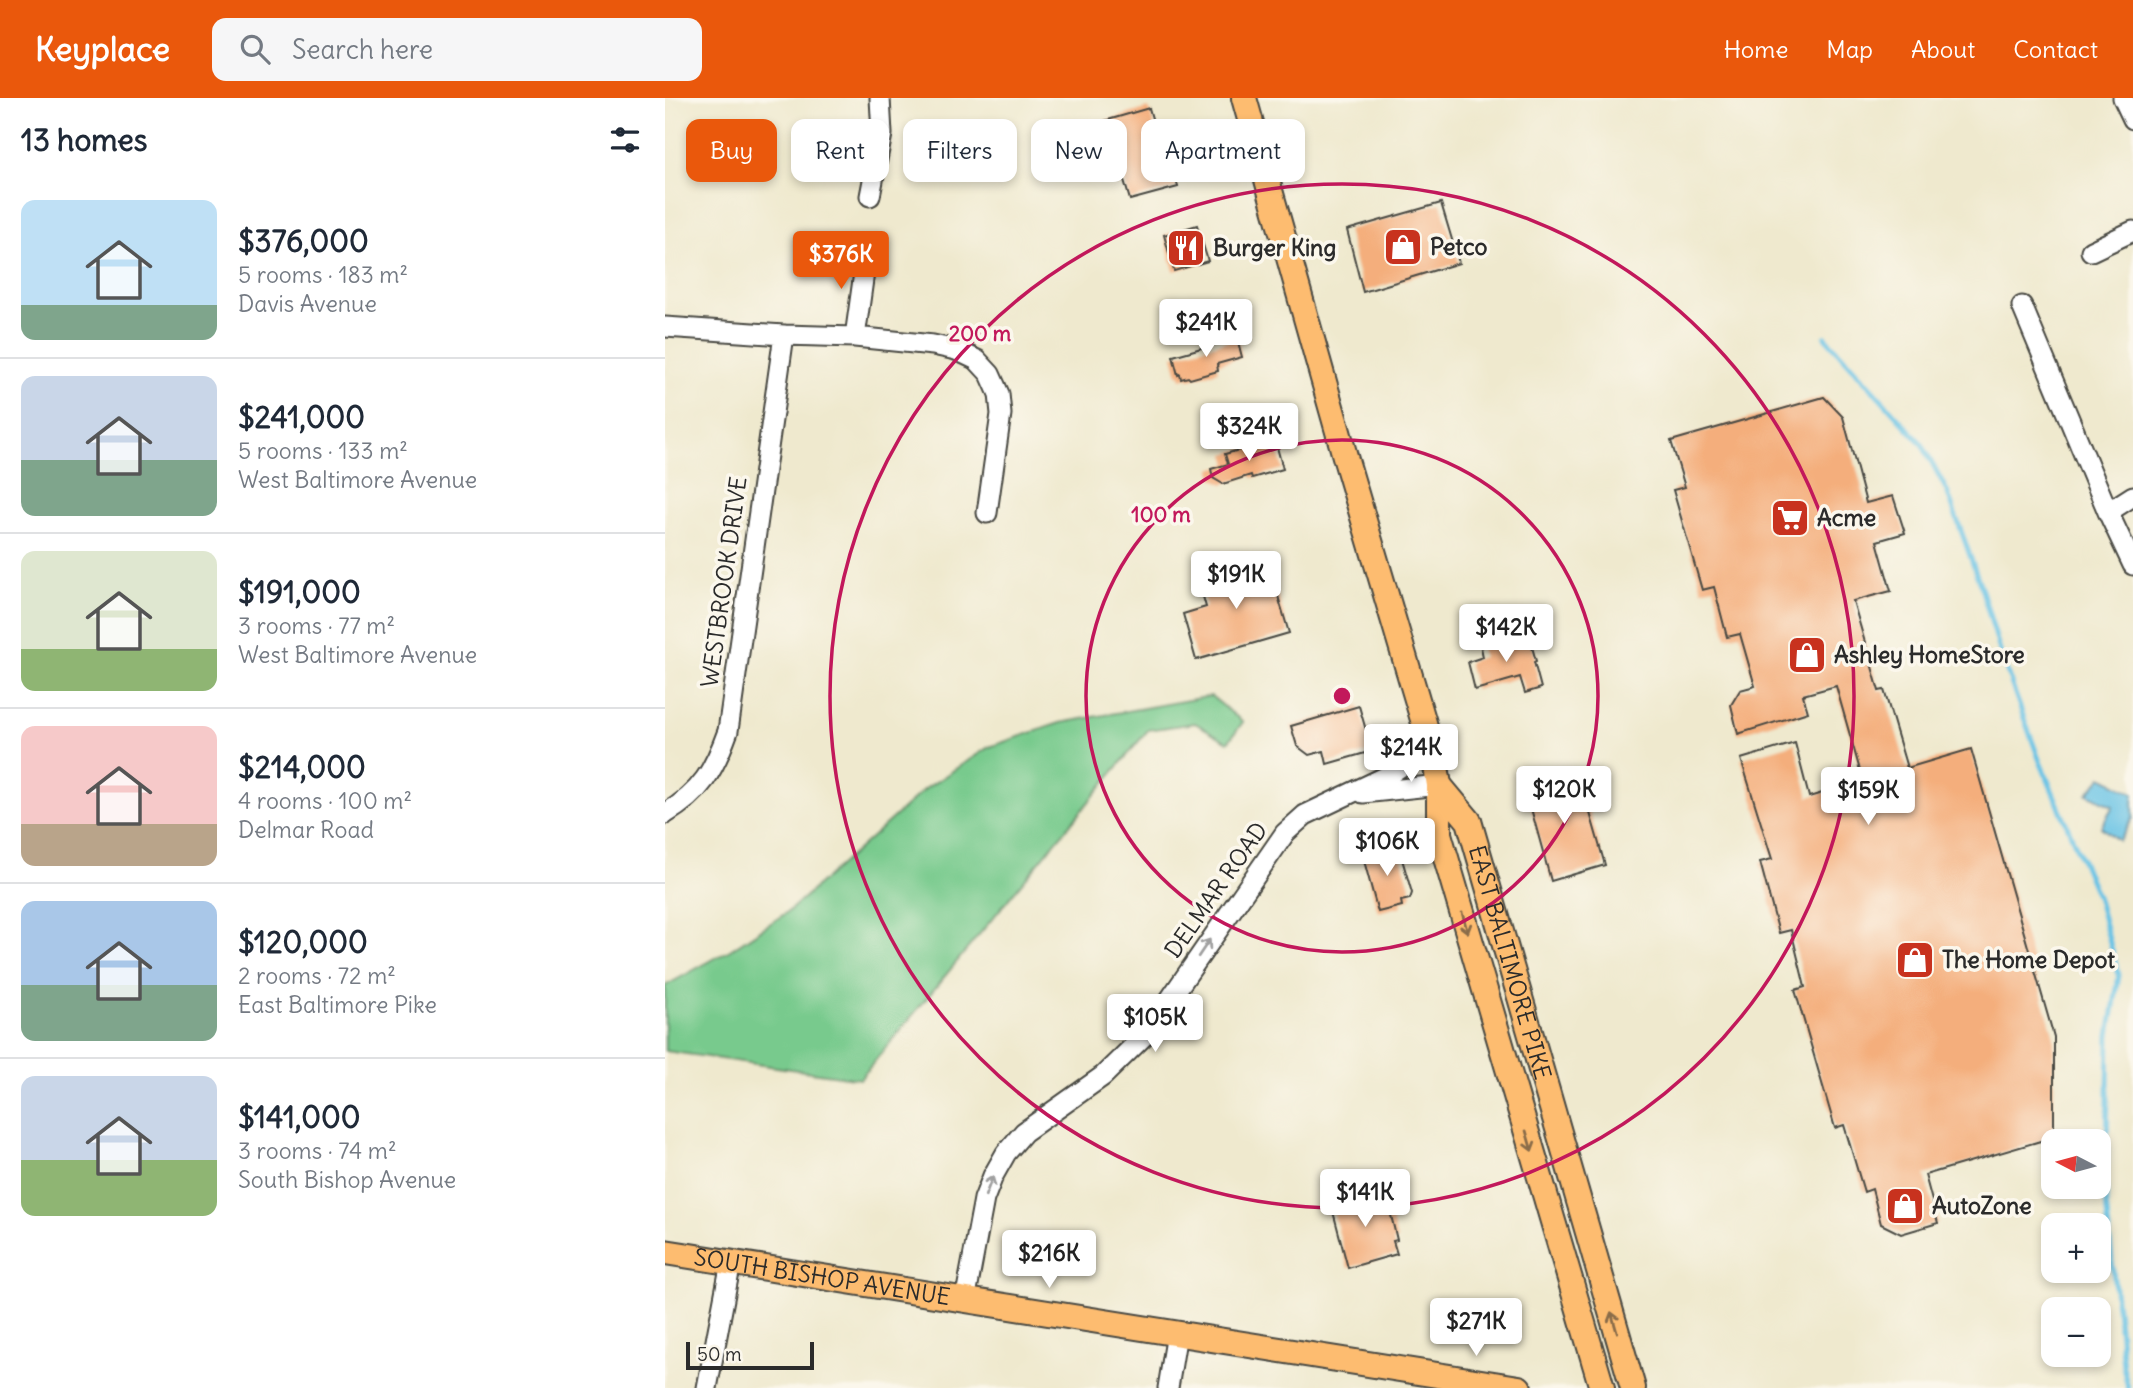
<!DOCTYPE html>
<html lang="en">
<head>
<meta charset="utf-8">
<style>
	:root { --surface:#fff; --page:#f6f6f7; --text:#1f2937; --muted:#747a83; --line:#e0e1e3; --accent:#ea580c }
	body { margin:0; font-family:Delius,sans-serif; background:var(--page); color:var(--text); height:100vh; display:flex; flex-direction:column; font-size:26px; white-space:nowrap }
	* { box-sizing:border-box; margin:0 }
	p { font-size:23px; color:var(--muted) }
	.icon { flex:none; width:38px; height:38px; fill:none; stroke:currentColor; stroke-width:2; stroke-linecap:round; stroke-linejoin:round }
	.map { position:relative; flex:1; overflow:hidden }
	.sheet { display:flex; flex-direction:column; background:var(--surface); width:665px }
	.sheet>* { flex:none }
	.guide { position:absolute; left:21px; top:21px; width:665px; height:63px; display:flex; gap:14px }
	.needle { width:46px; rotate:276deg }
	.fabs { position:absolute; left:1376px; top:1031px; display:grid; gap:14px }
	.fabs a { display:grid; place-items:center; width:70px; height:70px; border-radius:14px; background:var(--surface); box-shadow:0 4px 10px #0003; font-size:35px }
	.scale { position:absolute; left:21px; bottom:18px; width:128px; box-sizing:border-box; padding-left:7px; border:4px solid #2b2b2b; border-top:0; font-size:19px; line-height:24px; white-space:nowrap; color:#2b2b2b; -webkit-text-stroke:5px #fbf7ec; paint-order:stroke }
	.price { position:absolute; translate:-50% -60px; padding:0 16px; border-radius:7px; background:#fff; color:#222; font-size:23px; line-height:46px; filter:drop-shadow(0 2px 4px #0008) }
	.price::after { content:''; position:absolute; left:50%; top:42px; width:21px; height:16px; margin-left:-10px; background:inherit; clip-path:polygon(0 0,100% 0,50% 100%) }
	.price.current { background:var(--accent); color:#fff }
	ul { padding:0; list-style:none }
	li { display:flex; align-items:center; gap:21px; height:175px; padding:0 21px }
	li+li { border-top:2px solid var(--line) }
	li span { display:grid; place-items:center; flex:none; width:196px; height:140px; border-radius:14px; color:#555 }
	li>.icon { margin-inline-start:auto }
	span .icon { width:84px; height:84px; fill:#fffc; stroke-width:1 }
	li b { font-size:30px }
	h2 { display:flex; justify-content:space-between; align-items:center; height:84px; padding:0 21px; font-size:30px }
	.tag { padding:0 24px; border-radius:14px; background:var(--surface); box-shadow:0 4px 10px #0003; font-size:24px; line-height:63px }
	.tag.current { background:var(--accent); color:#fff }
	header { display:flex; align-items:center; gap:42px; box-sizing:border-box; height:98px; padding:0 35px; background:var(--accent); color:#fff }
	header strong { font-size:33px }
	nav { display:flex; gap:38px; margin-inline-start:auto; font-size:24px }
	.search { width:490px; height:63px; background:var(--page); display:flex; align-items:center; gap:18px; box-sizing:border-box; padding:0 24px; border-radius:14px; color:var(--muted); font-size:26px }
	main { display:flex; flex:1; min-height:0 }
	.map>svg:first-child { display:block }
</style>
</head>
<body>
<header>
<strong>Keyplace</strong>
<div class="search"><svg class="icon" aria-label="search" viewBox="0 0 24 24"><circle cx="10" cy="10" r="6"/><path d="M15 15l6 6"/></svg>Search here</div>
<nav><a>Home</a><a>Map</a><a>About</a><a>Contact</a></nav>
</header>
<main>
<section class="sheet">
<h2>13 homes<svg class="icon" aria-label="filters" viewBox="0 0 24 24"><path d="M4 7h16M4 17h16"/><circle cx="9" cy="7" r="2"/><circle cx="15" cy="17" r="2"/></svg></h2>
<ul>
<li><span style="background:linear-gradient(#bfe0f5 75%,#7fa58c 0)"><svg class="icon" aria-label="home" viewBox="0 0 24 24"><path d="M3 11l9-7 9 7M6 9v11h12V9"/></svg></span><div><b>$376,000</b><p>5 rooms · 183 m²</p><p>Davis Avenue</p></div></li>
<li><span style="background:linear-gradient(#c9d6e8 60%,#7fa58c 0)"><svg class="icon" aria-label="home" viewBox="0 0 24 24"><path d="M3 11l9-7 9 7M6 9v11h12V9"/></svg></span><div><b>$241,000</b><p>5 rooms · 133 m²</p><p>West Baltimore Avenue</p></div></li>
<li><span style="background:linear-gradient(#dfe7d0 70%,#8fb573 0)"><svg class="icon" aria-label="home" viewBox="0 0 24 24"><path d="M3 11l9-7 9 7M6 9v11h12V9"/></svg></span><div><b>$191,000</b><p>3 rooms · 77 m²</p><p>West Baltimore Avenue</p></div></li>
<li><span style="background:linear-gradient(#f6c9c9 70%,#b9a48a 0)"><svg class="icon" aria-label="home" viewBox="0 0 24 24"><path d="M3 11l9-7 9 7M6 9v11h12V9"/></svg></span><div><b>$214,000</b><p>4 rooms · 100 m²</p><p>Delmar Road</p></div></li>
<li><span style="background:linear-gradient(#a9c7e8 60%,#7fa58c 0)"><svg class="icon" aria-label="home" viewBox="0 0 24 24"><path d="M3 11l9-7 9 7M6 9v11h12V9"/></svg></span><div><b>$120,000</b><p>2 rooms · 72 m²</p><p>East Baltimore Pike</p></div></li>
<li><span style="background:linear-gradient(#c9d6e8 60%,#8fb573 0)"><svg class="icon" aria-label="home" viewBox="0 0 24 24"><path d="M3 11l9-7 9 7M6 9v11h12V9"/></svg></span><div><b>$141,000</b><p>3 rooms · 74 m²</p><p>South Bishop Avenue</p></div></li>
</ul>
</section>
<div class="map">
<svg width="1468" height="1290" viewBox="0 0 1468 1290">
	<rect width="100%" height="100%" fill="#fbf7ec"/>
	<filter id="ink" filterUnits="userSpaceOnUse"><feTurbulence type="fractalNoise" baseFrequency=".0143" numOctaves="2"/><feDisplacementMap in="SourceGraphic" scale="14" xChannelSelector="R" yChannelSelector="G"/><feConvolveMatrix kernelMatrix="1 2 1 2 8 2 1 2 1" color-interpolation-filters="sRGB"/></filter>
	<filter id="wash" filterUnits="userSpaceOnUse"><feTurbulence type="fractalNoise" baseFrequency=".00686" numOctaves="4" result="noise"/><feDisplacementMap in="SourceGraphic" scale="28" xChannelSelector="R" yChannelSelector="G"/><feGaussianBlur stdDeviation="1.57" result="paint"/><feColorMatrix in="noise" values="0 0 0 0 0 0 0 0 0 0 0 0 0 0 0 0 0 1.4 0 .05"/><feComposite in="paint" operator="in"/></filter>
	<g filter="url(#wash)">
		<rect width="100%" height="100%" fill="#efe9ce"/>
		<!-- green -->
		<path fill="#78ca8d" stroke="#527a5c" stroke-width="2" d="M546 598 578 624 563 644 530 625 483 632 195 981 0 953V888L65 852 124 813 260 691 324 649 395 625Z"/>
		<!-- water -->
		<path fill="#67c3e5" stroke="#497788" stroke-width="2" d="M1437 679 1468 695V720L1454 743 1436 729 1448 708 1422 696Z"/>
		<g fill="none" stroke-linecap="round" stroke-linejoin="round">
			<!-- stream -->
			<path stroke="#67c3e5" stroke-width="5" d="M1160 239 1257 346 1282 393 1316 489 1338 563 1374 661 1432 798 1454 877 1444 938 1441 1105 1458 1268 1463 1290"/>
		</g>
		<g id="blocks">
			<!-- building -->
			<path fill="#f4ae7c" d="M484 10 498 59 505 57 513 89 465 102 456 72 450 74 436 24Z
				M776 105 794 165 698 194 682 132Z
				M532 127 543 163 509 173 499 137Z
				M572 240 577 259 552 266 553 273 525 281 523 279 516 281 515 276 513 277 508 258Z
				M1159 299 1178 319 1201 405 1228 398 1240 435 1212 443 1226 493 1188 503 1214 593 1219 592 1242 670 1306 651 1389 939V1039L1260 1077 1273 1125 1236 1136 1216 1126 1207 1091 1199 1094 1179 1027 1170 1030 1130 892 1140 889 1126 832 1114 835 1095 764 1107 761 1076 661 1130 645 1144 699 1198 683 1171 588 1138 597 1143 614 1073 636 1066 607 1075 592 1090 588 1075 536 1062 539 1049 489 1037 492 1008 392 1020 389 1006 343Z
				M610 342 618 371 587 380 586 377 558 386 548 380 546 371 563 366 560 356Z
				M602 461 624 535 531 562 518 516 541 509 533 481Z
				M863 535 871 563 869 564 876 590 860 595 855 579 810 592 803 564 818 559 816 549Z
				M694 608 707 653 662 666 659 653 644 657 632 648 626 628Z
				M903 672 908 689 917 687 940 767 886 783 859 685Z
				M726 747 734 751 747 795 745 801 736 803 737 808 713 814 698 759 701 754Z
				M716 1093 719 1107 723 1105 732 1142 728 1143 732 1156 683 1170 666 1106Z"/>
		</g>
	</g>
	<g filter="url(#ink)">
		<use href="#blocks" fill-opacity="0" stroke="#484843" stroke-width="2"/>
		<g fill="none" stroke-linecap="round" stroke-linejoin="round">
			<defs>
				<path id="minor" d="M1458 0 1468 21
					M205 98 217 36 215 0
					M1426 153 1468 133
					M1357 208 1443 414 1468 467
					M0 229 119 237 190 239 268 247 291 252 312 262 325 276 334 296 336 316 322 415
					M190 239 202 153
					M1443 414 1468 398
					M698 695 774 687
					M0 716C37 694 49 672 63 633L119 237
					M300 1203 319 1101 328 1078 341 1055 359 1034 438 978 481 936 620 735 640 717 720 679 735 669 743 658 759 626
					M42 1290 66 1164
					M503 1290 512 1235"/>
				<g id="major">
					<path d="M579 0 681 362 770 662 774 687V736L937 1290"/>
					<path id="s1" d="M774 687 804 723 968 1290"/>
					<path id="s2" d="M0 1154 854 1290"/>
				</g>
			</defs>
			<!-- minor casing -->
			<use href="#minor" stroke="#484843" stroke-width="23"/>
			<!-- major casing -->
			<use href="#major" stroke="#484843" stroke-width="28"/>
			<!-- minor -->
			<use href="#minor" stroke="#fff" stroke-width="19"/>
			<!-- major -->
			<use href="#major" stroke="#fdbc6f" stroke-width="24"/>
		</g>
		<!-- one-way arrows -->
		<defs><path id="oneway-shaft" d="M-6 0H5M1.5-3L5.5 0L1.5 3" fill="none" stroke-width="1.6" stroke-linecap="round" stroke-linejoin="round" transform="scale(1.75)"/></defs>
		<g stroke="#8a6c4a">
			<use href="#oneway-shaft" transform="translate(800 825) rotate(74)"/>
			<use href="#oneway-shaft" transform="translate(864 1043) rotate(74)"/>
			<use href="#oneway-shaft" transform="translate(949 1224) rotate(-106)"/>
		</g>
		<g stroke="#a0a0a0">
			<use href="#oneway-shaft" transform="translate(539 850) rotate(-56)"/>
			<use href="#oneway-shaft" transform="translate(324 1088) rotate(-69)"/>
		</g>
	</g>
	<!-- distance rings -->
	<g fill="none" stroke="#c2185b" stroke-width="3.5">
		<circle cx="677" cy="598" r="256"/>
		<circle cx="677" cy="598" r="512"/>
	</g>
	<!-- icons -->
	<defs>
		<symbol id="shop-square" viewBox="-11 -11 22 22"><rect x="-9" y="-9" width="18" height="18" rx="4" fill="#c8321e" stroke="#fbf7ec"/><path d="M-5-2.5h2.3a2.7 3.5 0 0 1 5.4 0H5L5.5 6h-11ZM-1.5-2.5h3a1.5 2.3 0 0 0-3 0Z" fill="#fff"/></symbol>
		<symbol id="restaurant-square" viewBox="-11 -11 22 22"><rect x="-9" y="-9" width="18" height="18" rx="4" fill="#c8321e" stroke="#fbf7ec"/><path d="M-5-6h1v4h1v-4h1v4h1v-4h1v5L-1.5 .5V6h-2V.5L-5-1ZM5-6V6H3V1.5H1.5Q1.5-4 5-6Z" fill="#fff"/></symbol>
		<symbol id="supermarket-square" viewBox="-11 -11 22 22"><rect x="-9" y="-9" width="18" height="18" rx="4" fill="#c8321e" stroke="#fbf7ec"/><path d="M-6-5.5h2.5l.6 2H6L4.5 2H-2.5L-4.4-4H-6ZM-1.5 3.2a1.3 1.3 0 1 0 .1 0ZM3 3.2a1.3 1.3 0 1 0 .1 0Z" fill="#fff"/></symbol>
	</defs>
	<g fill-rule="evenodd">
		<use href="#shop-square" x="716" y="127" width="44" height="44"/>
		<use href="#restaurant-square" x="499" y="128" width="44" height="44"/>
		<use href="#supermarket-square" x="1103" y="398" width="44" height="44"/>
		<use href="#shop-square" x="1120" y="535" width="44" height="44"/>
		<use href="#shop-square" x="1228" y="840" width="44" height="44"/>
		<use href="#shop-square" x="1218" y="1086" width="44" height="44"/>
	</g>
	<g text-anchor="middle" stroke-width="7" stroke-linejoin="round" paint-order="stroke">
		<!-- poi labels -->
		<g font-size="23" font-weight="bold" fill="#2b2b2b" stroke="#fbf7ec" text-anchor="start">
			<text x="765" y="157">Petco</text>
			<text x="548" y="158">Burger King</text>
			<text x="1152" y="428">Acme</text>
			<text x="1169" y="565">Ashley HomeStore</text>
			<text x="1277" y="870">The Home Depot</text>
			<text x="1267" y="1116">AutoZone</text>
		</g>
		<!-- street labels -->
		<g font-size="23" fill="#2b2b2b" stroke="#fbf7ec">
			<text transform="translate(59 484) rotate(-82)" y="8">WESTBROOK DRIVE</text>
			<text transform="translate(551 792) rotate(-55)" y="8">DELMAR ROAD</text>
			<text dy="8" stroke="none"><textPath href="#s1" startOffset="194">EAST BALTIMORE PIKE</textPath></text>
			<text dy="8" stroke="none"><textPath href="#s2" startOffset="159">SOUTH BISHOP AVENUE</textPath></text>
		</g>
	</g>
	<circle cx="677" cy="598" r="10" fill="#c2185b" stroke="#fbf7ec" stroke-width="3.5"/>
	<g font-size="21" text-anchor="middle" font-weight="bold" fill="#c2185b" stroke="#fbf7ec" stroke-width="7" stroke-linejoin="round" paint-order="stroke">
		<text x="315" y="243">200 m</text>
		<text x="496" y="424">100 m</text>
	</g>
</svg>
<div class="fabs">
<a><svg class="needle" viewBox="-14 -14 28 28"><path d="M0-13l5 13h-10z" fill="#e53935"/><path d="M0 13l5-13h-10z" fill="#747a83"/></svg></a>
<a>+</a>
<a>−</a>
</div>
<div class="scale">50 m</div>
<b class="price current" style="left:176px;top:193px">$376K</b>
<b class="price" style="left:541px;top:261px">$241K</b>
<b class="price" style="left:584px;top:365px">$324K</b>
<b class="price" style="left:571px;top:513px">$191K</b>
<b class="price" style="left:841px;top:566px">$142K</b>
<b class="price" style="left:746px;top:686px">$214K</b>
<b class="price" style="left:899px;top:728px">$120K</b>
<b class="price" style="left:1203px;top:729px">$159K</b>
<b class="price" style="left:722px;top:780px">$106K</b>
<b class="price" style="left:490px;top:956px">$105K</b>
<b class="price" style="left:700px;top:1131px">$141K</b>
<b class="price" style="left:384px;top:1192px">$216K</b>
<b class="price" style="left:811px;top:1260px">$271K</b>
<div class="guide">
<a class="tag current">Buy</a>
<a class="tag">Rent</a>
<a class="tag">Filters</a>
<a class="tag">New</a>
<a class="tag">Apartment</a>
</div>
</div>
</main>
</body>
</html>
